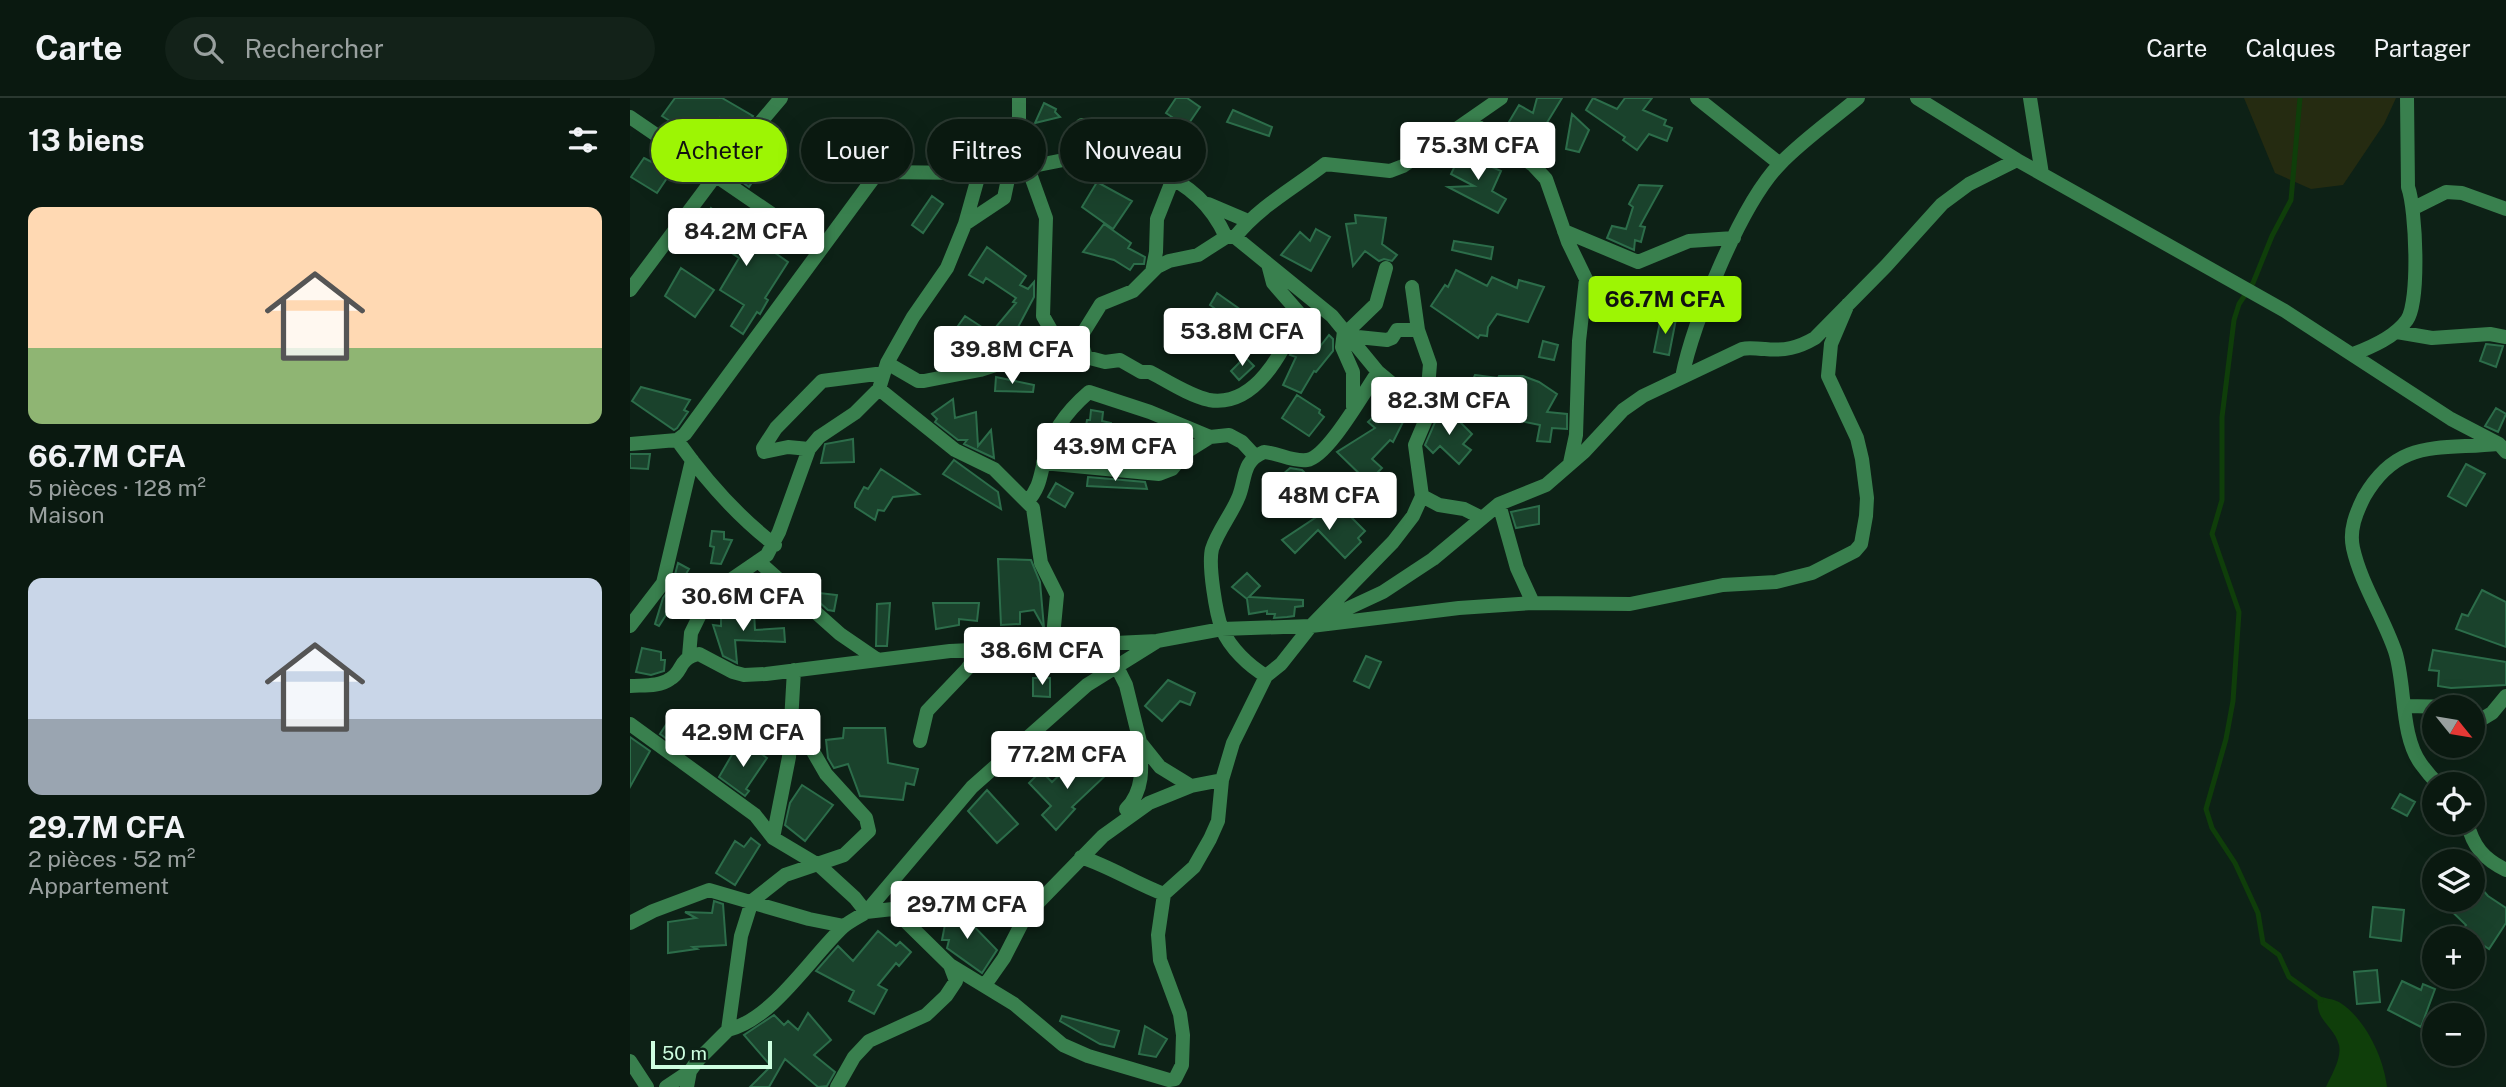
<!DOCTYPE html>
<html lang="fr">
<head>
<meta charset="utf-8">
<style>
	:root { --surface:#0a1910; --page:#132219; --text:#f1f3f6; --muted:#99a09f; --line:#2a3830; --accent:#9df504 }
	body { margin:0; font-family:"Public Sans",sans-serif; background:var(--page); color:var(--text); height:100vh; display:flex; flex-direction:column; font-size:26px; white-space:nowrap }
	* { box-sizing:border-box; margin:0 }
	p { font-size:23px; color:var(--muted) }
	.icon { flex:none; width:38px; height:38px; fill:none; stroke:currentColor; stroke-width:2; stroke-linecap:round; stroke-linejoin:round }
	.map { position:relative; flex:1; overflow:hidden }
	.sheet { display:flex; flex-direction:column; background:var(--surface); width:630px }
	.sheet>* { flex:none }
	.banner { position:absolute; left:21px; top:21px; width:665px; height:63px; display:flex; gap:14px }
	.needle { width:46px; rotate:120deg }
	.buttons { position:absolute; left:1792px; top:597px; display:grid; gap:14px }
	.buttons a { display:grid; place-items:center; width:63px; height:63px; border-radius:50%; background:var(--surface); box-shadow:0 7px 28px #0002,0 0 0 2px var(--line); font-size:35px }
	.scale { position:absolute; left:21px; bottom:18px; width:121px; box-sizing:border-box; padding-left:7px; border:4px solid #cefee0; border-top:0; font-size:19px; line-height:24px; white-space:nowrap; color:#cefee0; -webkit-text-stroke:5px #0d2116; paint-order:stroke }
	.price { position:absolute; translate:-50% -60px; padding:0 16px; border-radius:7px; background:#fff; color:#222; font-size:23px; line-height:46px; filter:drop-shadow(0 2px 4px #0008) }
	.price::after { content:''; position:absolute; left:50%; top:42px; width:21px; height:16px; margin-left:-10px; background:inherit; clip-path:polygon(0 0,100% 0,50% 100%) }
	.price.selected { background:var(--accent); color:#111 }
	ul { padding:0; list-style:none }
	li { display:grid; align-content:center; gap:14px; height:371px; padding:0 28px }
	li span { display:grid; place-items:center; height:217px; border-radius:14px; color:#555 }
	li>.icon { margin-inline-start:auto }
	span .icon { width:126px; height:126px; fill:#fffc; stroke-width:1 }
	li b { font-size:30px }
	h2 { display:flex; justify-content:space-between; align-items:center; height:84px; padding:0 28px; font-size:30px }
	.chip { padding:0 24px; border-radius:32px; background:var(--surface); box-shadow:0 7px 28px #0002,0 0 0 2px var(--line); font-size:24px; line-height:63px }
	.chip.selected { background:var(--accent); color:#111 }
	header { display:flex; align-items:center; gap:42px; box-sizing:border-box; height:98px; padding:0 35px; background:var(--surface); border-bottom:2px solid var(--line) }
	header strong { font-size:33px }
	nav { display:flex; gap:38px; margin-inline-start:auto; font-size:24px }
	.search { width:490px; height:63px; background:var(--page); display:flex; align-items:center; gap:18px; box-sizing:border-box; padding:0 24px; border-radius:38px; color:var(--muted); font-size:26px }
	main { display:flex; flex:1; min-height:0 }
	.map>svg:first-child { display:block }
</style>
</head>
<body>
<header>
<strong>Carte</strong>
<div class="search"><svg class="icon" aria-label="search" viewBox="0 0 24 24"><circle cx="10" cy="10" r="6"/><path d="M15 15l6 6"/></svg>Rechercher</div>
<nav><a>Carte</a><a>Calques</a><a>Partager</a></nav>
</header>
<main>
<section class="sheet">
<h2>13 biens<svg class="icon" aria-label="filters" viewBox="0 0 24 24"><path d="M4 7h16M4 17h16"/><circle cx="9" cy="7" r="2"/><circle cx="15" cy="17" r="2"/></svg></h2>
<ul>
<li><span style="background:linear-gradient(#ffd9b3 65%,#8fb573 0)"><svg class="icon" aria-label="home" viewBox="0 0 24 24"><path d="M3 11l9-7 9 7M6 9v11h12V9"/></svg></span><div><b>66.7M CFA</b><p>5 pièces · 128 m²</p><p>Maison</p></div></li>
<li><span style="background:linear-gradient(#c9d6e8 65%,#9aa5b1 0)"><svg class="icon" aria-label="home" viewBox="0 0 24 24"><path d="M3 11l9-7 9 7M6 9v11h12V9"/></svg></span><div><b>29.7M CFA</b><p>2 pièces · 52 m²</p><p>Appartement</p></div></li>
</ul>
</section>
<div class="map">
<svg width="1876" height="989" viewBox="0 0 1876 989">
	<rect width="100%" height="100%" fill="#0d2116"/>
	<!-- green -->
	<path fill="#252b11" d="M1614 0H1766L1754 26 1713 87 1681 91 1645 75Z"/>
	<!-- water -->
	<path fill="#0f3e0a" d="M1688 898C1694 900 1703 901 1709 904 1735 920 1754 960 1757 989H1696C1701 978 1712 960 1709 947 1704 927 1684 923 1688 898Z"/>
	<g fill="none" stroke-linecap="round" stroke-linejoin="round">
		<!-- stream -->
		<path stroke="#0f3e0a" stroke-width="5" d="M1670 0 1661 102 1642 138 1623 185 1609 206 1604 222 1592 319V402L1582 436 1609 514 1603 603 1596 641 1576 711 1582 730 1605 765 1628 815 1633 845 1649 857 1659 879 1691 902"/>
	</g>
	<!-- building -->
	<path fill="#1a422c" stroke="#2c6d4a" stroke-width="2" d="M45 0H92L123 18 120 22 101 27 90 20 80 36 71 30 65 39 32 18Z
		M546 0H557L570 9 551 37 555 40 540 65 522 56 542 19 536 15Z
		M907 0H932L904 46 876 29 889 7 903 15Z
		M963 0 987 11 995 0H1022L1013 12 1036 22 1034 27 1042 30 1037 43 1019 36 1007 52 993 42 995 39 956 12Z
		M414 5 426 11 425 14 430 19 405 25Z
		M603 12 642 29 639 38 597 24Z
		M942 16 959 32 949 54 936 51Z
		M138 34 153 43 148 51 153 55 144 71 133 67 119 89 105 79 104 72 122 49 128 52Z
		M831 55 871 73 862 93 876 101 868 115 818 89 844 88 821 76Z
		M14 60 41 74 27 95 1 79Z
		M467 84 502 103 483 131 452 109Z
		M1009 87 1032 88 1010 128 1015 129 1011 144 1005 142 1004 152 977 140 982 128 996 131 1003 109 999 106Z
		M302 98 313 106 293 135 282 127Z
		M81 110 158 164 135 200 138 202 130 216 127 214 113 236 101 228 114 207 90 192 109 160 80 140 85 131 72 123Z
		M725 117 756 120 752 146 767 157 762 163 754 161 749 163 735 153 723 168 716 126 726 125Z
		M474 126 501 145 498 150 515 159 514 166H504L500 172 484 162 453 154Z
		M686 131 700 139 681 173 651 157 670 134 680 143Z
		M824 143 863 149 861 161 822 152Z
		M357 149 396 178 390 187 398 191 404 184V199L386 233 370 255 364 257 349 246 346 251 338 246 334 253 318 242 335 218 361 235 386 205 383 204 386 200 356 180 353 185 339 177Z
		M51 170 84 192 65 219 35 198Z
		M826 172 857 188 862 179 887 190 889 182 914 189 898 224 867 216 858 229 857 238 850 237 848 240 801 208 815 187 818 189Z
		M587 195 618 217 613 231 580 207Z
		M1031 219 1046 221 1039 257 1024 254Z
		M699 237 703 241V253L686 274 684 273 671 295 653 287 666 259 660 257 666 246 688 251Z
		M913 243 928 247 924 262 909 259Z
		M1856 246 1873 248 1866 269 1850 263Z
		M615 259 624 268 609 282 601 273Z
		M845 277 868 280 869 278H893L909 284 927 296 917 314 937 316V331L922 330 920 344 907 343 910 327 857 316 856 320 839 316 833 303Z
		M366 279 404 287 403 294 365 293Z
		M11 289 60 302 54 312 58 314 47 330 44 332 2 303Z
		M667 297 690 312 689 315 694 319 679 338 652 320Z
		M323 301 325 320 346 314 348 348 361 332 364 360 334 346 337 342H328L305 324 307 321 302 316Z
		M762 301 776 314 770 321 773 324 763 344 760 342 742 361 752 370 738 384 707 354 745 330 738 324Z
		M819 308V332L825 319 842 336 833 346 841 352 829 366 810 348 803 355 795 347 806 322Z
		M1866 310 1876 316 1868 334 1855 328Z
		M461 312 473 314 472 323 481 325 478 361 466 360 471 351 453 345 457 322H460Z
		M223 341 224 364 191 365 195 346Z
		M517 347 535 351 532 364H508Z
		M0 356H20L18 371 0 370Z
		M324 362 368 394 371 411 313 376Z
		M1836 366 1855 376 1836 408 1818 398Z
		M660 370 672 372 685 385 672 398 652 377Z
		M251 371 289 396 263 399 254 413 248 412 245 422 225 409V405L234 389 238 391Z
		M458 379 515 384 517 391 457 388Z
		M426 385 443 395 435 409 418 399Z
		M703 408 707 413 698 422 700 426 714 412 735 433 728 440 731 444 715 460 688 432 665 455 652 442Z
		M909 408V426L886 430 881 414Z
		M82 433 94 434V441L102 442 91 466 81 465 84 449 80 448Z
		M368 461 401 462 410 484 414 530 404 512 390 514V526L371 527Z
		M48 465 59 471 50 486 55 488 49 505 45 503 29 528 25 526 33 500 42 488Z
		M617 475 630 488 619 499 673 502V508L665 509 664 518 657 519 644 520 645 516H637V513L619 516 617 501 602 489Z
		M1852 492 1876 504V549L1826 531 1832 516 1838 518Z
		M189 495 207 497 204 513 198 512 188 503Z
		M260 505 257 548H246L247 506Z
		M303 505H349L347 523 329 521V527L306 531Z
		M124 514 125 532 154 530 155 544 105 542 107 565 93 558 83 527 91 528V517Z
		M12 550 31 554V562H35L34 573 21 577 6 574Z
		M1803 552 1876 564V587L1821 590 1808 588 1809 573 1799 572Z
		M736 558 751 564 739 590 724 583Z
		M403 580H420V599L403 598Z
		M538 582 565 595 560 607 550 603 532 623 515 608Z
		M45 613 65 614 63 642 52 640 47 648 30 636Z
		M214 630H255L258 665 288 671 284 687 276 685 273 702 230 698 218 666 204 670 198 660 196 642 213 640Z
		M0 639 20 653 0 689Z
		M112 642 137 660 116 691 119 693 115 698 89 679 103 655 115 663Z
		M464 661 478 675 442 709 445 711 426 732 412 717 421 708 399 685 411 673 422 684 433 674 438 681 450 668 455 670Z
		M172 687 203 707 175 743 155 727 160 705Z
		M357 692 388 726 367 745 338 713Z
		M1770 696 1785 704 1777 718 1762 710Z
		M121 740 130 747 105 787 86 775 105 743 114 749Z
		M1843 781 1858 798 1876 810V825L1859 851 1850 845 1843 855V840H1826L1836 827 1810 802H1843Z
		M84 803 93 806 96 847 63 849 67 851 38 855V824L66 820 55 814 82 815Z
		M1743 809 1774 812 1771 843 1740 839Z
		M318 811 330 814 367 852 352 875 317 850 319 842H312Z
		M248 833 266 848 270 844 281 854 269 868 266 865 248 887 257 892 244 916 219 903 224 893 186 873 208 848 223 863Z
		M1747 872 1750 904 1727 906 1724 874Z
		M1772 883 1791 892 1793 886 1805 891 1791 929 1758 912Z
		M178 915 201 942 184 957 205 974 197 988 188 989 155 961 139 989H120L141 968 114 937 144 917 154 927 158 923 168 932Z
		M432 918 489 933 484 949 470 946 430 923Z
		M515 928 537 941 526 959 509 956Z"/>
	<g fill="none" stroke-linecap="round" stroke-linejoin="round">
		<!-- minor -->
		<path stroke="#39804e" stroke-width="14" d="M1067 0 1150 66
			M1287 0 1387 62 1655 213 1821 321 1869 346 1876 354
			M1400 0 1412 76
			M0 19 190 149
			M840 23 903 67 916 81 938 144 956 181 949 243 946 337 940 365
			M452 27 460 36 464 56C485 64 507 66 527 74 559 86 582 108 596 139H605L702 218 748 274 796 314V321L785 347 792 398 809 407 834 411 852 420
			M388 42 416 120 413 218 430 248
			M398 69 464 56
			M578 106 618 123
			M1784 110 1816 94 1832 95 1876 111
			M335 126 349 76
			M934 133 1008 164 1059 143 1104 140
			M605 139C630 108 664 90 695 66L760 73 773 68 871 0
			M522 174 526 154 527 121 542 83
			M0 192 86 77 151 0
			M788 232 800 266 796 314
			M714 233 712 249 723 274V309
			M1767 234 1802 240 1860 236 1876 239
			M716 235 746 206 756 170
			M449 238 456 259 475 264 490 262 511 274H520C537 283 560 298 579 302 627 310 653 252 670 216L643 185 638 166
			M718 238 757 242 762 240 767 232H788L782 189
			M1723 256C1742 249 1765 239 1777 222 1790 203 1786 111 1778 89L1777 0
			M257 265 288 283H294L350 272 443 242 453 235 471 206 503 193 527 169 539 163 568 157 596 139
			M1052 279C1063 224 1111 106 1150 66 1173 42 1202 22 1228 0
			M249 291 325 352 364 371 403 410 411 465 427 497 422 549
			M47 342C74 380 107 418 145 447
			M0 346 47 342 55 336 248 74 342 75 380 79
			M134 354 133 350 146 330 192 283 254 275
			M134 354 158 349 179 351
			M413 365 529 376 542 371 556 354 580 339
			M397 404C409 391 410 380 414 363 420 336 438 312 459 294L520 314 580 339 599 337 612 344 625 358
			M869 406 887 470 903 505
			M128 463 210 536 248 562
			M695 521 753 494 803 461 869 406 916 387 954 354 993 312 1013 298 1112 251C1120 249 1126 251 1135 251 1154 253 1168 250 1185 240L1256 168 1312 106 1339 86 1387 62
			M0 528 33 485 62 362
			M59 558 61 535 80 496 137 457 149 434 179 351 189 339 225 315 249 291 257 265 283 219 317 170 335 126 374 100 389 29V0
			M487 569 496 587 510 644 530 669 561 688
			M636 578C619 568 600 550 592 531 586 516 578 467 582 451 588 432 602 416 609 398 616 380 612 363 634 354 649 355 662 364 677 362 698 359 735 292 748 274
			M0 588C13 587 29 589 40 581 54 573 47 561 69 556L103 574 114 577 136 576 320 553 527 543 592 531 681 528 829 510 903 505 1000 506 1093 487 1146 484 1182 475 1225 453 1231 446 1236 418 1237 400 1232 361 1227 340 1198 278 1201 246 1218 206
			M1775 608 1825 609
			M1843 619 1852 621 1862 615 1876 598
			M0 626 125 717 143 740 190 768 225 800 236 814 263 811 320 867 384 906 433 947 458 958 539 982 545 981 552 967 553 937 550 916 530 862 528 837 534 796 564 769 580 741 588 723 592 682 603 645 636 578 651 566 681 528 763 444 783 418 792 398
			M290 643 297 613 337 571 351 552
			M1808 686C1802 680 1796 673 1791 666 1770 637 1776 587 1765 553 1753 518 1731 486 1723 450 1719 432 1726 415 1734 399 1768 340 1808 352 1868 346
			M496 711C514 693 512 669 510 646
			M1837 724C1843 749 1854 761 1876 772
			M143 740 159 659 164 572
			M451 759C481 769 505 785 534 796
			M0 825 23 813 79 792 179 821 214 828
			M355 887 374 860 396 817 473 738 519 705 561 688 592 682
			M98 932C143 921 180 860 213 829 220 823 229 819 236 814L342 689 457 587 526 544
			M0 963 17 989
			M36 989 60 973
			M57 989 60 973 69 961 98 932 111 838 122 803 155 777 214 757 239 733 236 720 196 676 162 617
			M207 989 224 959 239 943 296 917 316 898 326 883 320 867"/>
	</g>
</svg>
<div class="buttons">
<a><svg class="needle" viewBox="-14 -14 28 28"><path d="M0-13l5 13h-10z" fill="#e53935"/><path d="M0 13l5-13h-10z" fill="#99a09f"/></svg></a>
<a><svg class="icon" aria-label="locate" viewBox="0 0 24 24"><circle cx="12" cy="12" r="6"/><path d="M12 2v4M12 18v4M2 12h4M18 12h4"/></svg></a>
<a><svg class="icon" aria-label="layers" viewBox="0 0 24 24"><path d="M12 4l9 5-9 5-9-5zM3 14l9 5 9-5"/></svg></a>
<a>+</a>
<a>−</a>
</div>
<div class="scale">50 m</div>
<b class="price" style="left:848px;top:84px">75.3M CFA</b>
<b class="price" style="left:116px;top:170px">84.2M CFA</b>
<b class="price selected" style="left:1035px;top:238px">66.7M CFA</b>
<b class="price" style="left:612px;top:270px">53.8M CFA</b>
<b class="price" style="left:382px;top:288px">39.8M CFA</b>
<b class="price" style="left:819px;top:339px">82.3M CFA</b>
<b class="price" style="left:485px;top:385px">43.9M CFA</b>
<b class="price" style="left:699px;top:434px">48M CFA</b>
<b class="price" style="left:113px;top:535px">30.6M CFA</b>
<b class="price" style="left:412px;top:589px">38.6M CFA</b>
<b class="price" style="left:113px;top:671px">42.9M CFA</b>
<b class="price" style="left:437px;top:693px">77.2M CFA</b>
<b class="price" style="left:337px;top:843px">29.7M CFA</b>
<div class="banner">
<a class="chip selected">Acheter</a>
<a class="chip">Louer</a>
<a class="chip">Filtres</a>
<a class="chip">Nouveau</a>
</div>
</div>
</main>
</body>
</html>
